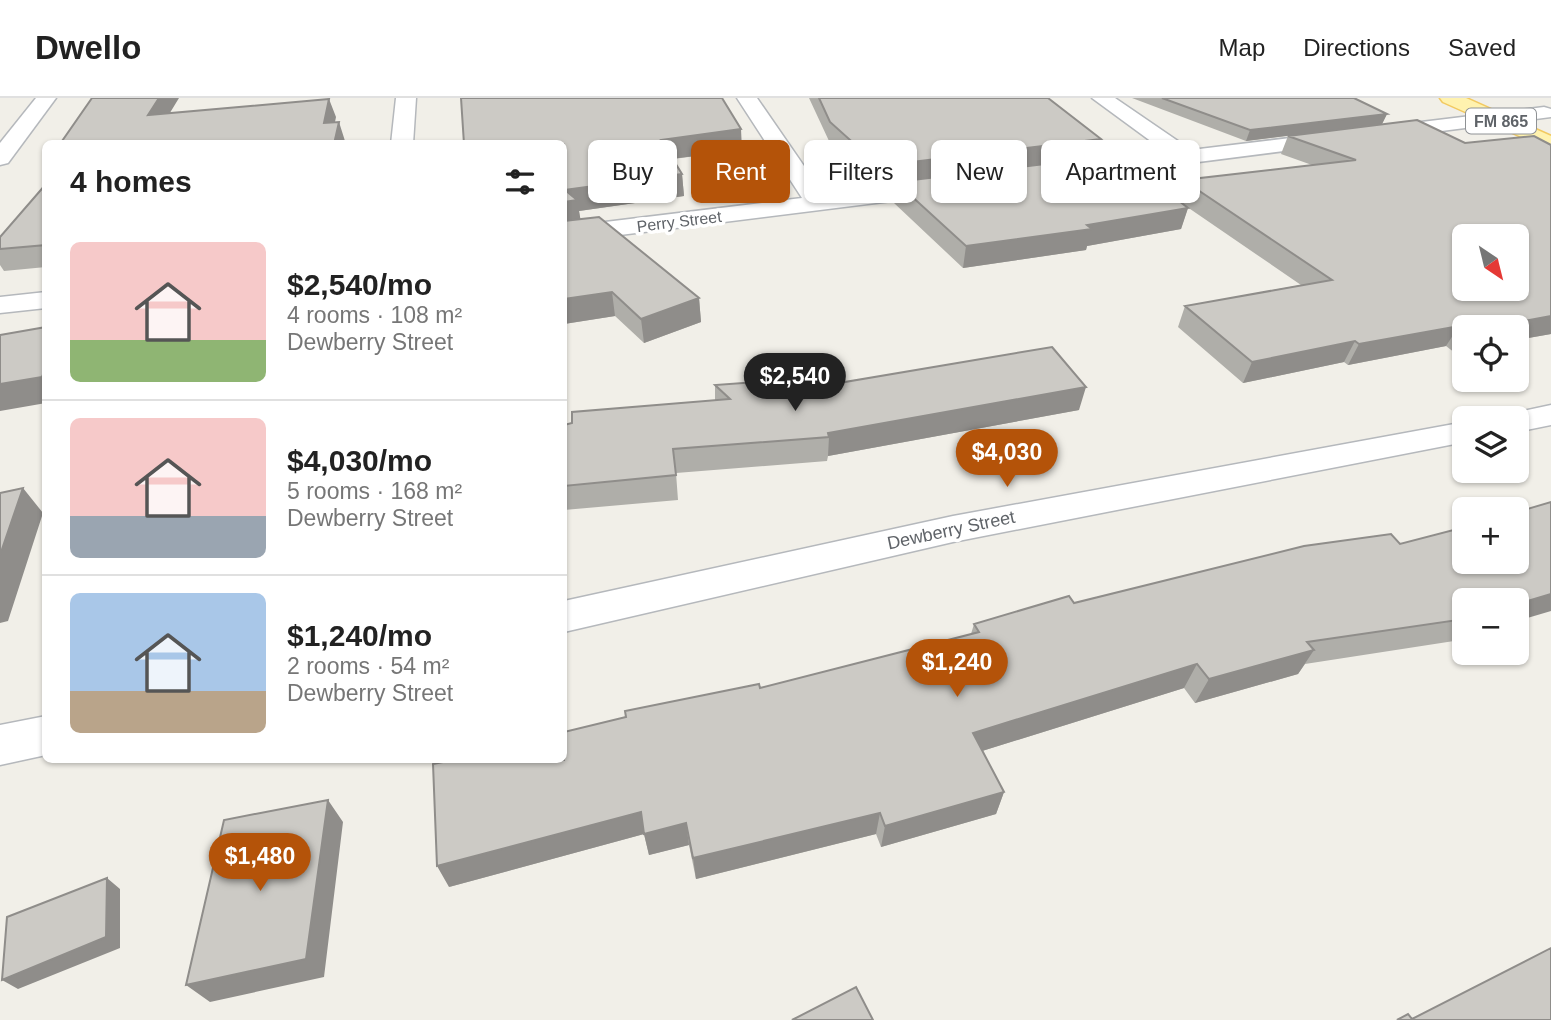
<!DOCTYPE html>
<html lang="en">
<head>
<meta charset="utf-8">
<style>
	:root { --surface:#fff; --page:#f2f2f2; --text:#222; --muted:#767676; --line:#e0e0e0; --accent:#b45309 }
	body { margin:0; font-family:Arial,sans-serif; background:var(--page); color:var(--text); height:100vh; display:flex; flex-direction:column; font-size:26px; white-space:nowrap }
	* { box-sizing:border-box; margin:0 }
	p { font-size:23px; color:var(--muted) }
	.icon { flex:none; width:38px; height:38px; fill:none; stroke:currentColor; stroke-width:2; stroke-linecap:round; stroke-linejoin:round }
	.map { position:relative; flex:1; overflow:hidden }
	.details { position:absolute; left:42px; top:42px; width:525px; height:623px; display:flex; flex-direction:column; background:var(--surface); border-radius:10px; box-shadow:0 2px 5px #0004 }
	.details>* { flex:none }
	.banner { position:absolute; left:588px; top:42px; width:665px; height:63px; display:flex; gap:14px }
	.needle { width:46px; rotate:145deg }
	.tools { position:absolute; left:1452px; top:126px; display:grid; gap:14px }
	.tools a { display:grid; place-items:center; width:77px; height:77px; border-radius:10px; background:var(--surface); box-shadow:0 2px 5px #0004; font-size:35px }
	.price { position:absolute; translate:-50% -60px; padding:0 16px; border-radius:24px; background:var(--accent); color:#fff; font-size:23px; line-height:46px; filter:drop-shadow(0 2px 4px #0008) }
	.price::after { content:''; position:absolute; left:50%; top:42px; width:21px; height:16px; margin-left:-10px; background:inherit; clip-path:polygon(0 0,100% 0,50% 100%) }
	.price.active { background:#222; color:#fff }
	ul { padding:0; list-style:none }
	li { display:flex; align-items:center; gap:21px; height:175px; padding:0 28px }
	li+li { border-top:2px solid var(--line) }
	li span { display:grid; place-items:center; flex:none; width:196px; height:140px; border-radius:10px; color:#555 }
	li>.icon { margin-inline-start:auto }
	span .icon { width:84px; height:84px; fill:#fffc; stroke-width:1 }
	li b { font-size:30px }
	h2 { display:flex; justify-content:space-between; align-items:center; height:84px; padding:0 28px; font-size:30px }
	.chip { padding:0 24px; border-radius:10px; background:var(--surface); box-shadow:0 2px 5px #0004; font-size:24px; line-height:63px }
	.chip.active { background:var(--accent); color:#fff }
	header { display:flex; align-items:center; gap:42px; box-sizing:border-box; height:98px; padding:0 35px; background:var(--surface); border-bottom:2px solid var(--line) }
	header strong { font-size:33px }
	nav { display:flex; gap:38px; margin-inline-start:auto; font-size:24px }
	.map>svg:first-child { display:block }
</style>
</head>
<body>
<header>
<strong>Dwello</strong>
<nav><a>Map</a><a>Directions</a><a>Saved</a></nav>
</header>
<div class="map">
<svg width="1551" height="922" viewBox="0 0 1551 922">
	<rect width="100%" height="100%" fill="#f1efe8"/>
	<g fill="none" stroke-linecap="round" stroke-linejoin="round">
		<defs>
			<path id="minor" d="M396 0H416L413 46H391Z
				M737 0H757L824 97 948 82 956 84 960 89 956 94 948 96 564 144V129L802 100Z
				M1092 0H1115L1191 52 1544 9 1551 11V19L1081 79 1073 77 1070 72 1073 67 1167 55Z
				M46 194V210L0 215V199Z
				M1551 307V327L1517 334V320H1503L1505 317Z
				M1465 324V344L953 444 564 534V503L953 418Z
				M46 618V657L0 667V627Z"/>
			<path id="tertiary" d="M36 0H56L8 65 0 67V45Z"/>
			<path id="primary" d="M1440 0H1466L1551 38V52L1443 4Z"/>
		</defs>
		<!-- minor casing -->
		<use href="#minor" stroke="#b5b8bc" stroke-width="3"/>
		<!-- tertiary casing -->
		<use href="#tertiary" stroke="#b5b8bc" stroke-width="3"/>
		<!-- primary casing -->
		<use href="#primary" stroke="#f2c960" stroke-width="3"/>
		<!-- minor -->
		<use href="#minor" fill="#fff" fill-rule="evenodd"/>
		<!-- tertiary -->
		<use href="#tertiary" fill="#fff" fill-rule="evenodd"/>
		<!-- primary -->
		<use href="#primary" fill="#fff2af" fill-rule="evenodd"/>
	</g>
	<!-- wall -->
	<path fill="#afaea9" d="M809 0H1048L1101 41 1096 60 1177 101 1183 82 1312 67 1281 56 1288 38 1465 45 1551 47V236L1517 242V229H1465V253L1455 255 1446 248 1348 267 1344 264 1243 285 1178 229 1185 208 1301 187 1177 102 1188 110 1181 131 1087 148 1086 152 963 170 894 105 896 86 877 89 829 43Z
		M1132 0H1354L1387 16 1382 26 1246 43Z
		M564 46 742 52 673 61 682 76 684 98 579 113 580 121 699 200 701 224 644 245 615 218 564 226Z
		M46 86V169L4 173 0 167V139Z
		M715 287 815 289 1079 312 828 358 827 363 676 375 678 402 564 412V327L715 302Z
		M1400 446 1465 502V540L1454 543 1305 566 1298 576 1195 605 1184 590 982 653 1004 694 996 716 881 749 876 736 696 781 689 747 649 757 644 736 449 789 760 590 971 536 974 526 1074 505Z"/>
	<!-- shaded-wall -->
	<path fill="#8f8d8a" d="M159 0H179L157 36 148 17Z
		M329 1 336 19 331 44 324 25Z
		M1387 16 1382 26 1246 43 1250 32Z
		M339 24 345 43 344 46H334Z
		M741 31 742 52 663 62 661 42Z
		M1101 41 1096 61 896 84V86L877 89 879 68Z
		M682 76 684 98 579 113 581 124 564 127V104L565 92Z
		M1188 110 1181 131 1087 148 1086 152 963 170 966 148Z
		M612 194 615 218 564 226V201Z
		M699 200 701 224 644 245 641 221Z
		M1551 218V236L1517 242V229H1492Z
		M1459 228 1446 248 1348 267 1359 246Z
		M1465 239V253L1455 255Z
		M1355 243 1344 264 1243 285 1252 264Z
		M46 268V305L0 313V286Z
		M1086 289 1079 312 828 358 829 339 828 335Z
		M23 390 43 415 8 523 0 525V457Z
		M1551 496V513L1517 523V506Z
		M1465 531V540L1454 543Z
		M1314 552 1298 576 1195 605 1209 581Z
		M1197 566 1184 590 966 658 973 635Z
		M1004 694 996 716 881 749 885 728Z
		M328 702 343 724 324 879 210 904 186 887Z
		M641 714 686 725 689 747 649 757 644 736 449 789 437 768Z
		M880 715 876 736 696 781 693 760Z
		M107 780 120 791V850L18 891 2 882Z"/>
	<!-- building -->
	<path fill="#cccac5" stroke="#8f8d8a" stroke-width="2" fill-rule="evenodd" d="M92 0H159L148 17 329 1 324 25 339 24 334 46H60Z
		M461 0H722L741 31 661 42 682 76 565 92 577 102 564 104V46H464Z
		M819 0H1048L1101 41 879 68 830 24Z
		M1162 0H1354L1387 16 1250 32Z
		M1417 22 1465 45 1534 38 1551 47V218L1492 229H1465V232L1459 228 1359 246 1355 243 1252 264 1185 208 1332 182 1183 82 1356 62 1288 38ZM1465 138H1517V191H1465Z
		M1120 57 1188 110 1087 127 1092 131 966 148 896 84Z
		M46 86V147L0 151V139Z
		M599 119 699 200 641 221 612 194 564 201V123Z
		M46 229V268L42 279 0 286V237Z
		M1052 249 1086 289 828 335 829 339 673 351 676 377 564 388V327L572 325V314L730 301 715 287 812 280 815 289Z
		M23 390 0 457V395Z
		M1551 404V496L1517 506V502H1465V521L1307 544 1314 552 1209 581 1197 566 973 635 1004 694 885 728 880 715 693 760 686 725 644 736 641 714 437 768 433 666 453 662H564V634L626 619 625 613 759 586 760 590 979 534 974 526 1069 498 1074 505 1304 448 1391 436 1400 446 1465 429V464H1517V414Z
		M328 702 306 861 186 887 224 722Z
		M107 780 106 839 2 882 7 819Z
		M1551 850V922H1397L1408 916 1412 921Z
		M856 889 873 922H792Z"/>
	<g text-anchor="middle" stroke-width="7" stroke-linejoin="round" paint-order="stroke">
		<!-- shield labels -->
		<rect fill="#fff" stroke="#8f9295" stroke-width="2" x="1466" y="10.5" width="70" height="25" rx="5"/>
		<g font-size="16" font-weight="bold" fill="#5f6368">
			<text x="1501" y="29">FM 865</text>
		</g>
		<!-- far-street labels -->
		<g font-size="16" fill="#5f6368" stroke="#fff">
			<text transform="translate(679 123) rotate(-7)" y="6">Perry Street</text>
		</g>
		<!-- street labels -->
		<g font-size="18" fill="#5f6368" stroke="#fff">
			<text transform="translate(951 432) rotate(-12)" y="6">Dewberry Street</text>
		</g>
	</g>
</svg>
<div class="tools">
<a><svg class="needle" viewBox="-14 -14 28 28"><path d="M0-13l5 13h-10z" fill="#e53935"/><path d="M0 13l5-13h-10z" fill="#767676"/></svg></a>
<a><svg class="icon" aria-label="locate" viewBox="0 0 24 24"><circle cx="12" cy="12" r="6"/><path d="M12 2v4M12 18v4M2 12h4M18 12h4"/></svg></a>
<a><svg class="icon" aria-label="layers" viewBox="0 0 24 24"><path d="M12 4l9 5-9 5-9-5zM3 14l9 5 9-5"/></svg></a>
<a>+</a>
<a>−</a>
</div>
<b class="price active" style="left:795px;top:315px">$2,540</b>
<b class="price" style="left:1007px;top:391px">$4,030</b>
<b class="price" style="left:957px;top:601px">$1,240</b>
<b class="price" style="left:260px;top:795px">$1,480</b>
<div class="banner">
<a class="chip">Buy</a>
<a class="chip active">Rent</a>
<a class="chip">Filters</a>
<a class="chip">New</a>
<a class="chip">Apartment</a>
</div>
<section class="details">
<h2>4 homes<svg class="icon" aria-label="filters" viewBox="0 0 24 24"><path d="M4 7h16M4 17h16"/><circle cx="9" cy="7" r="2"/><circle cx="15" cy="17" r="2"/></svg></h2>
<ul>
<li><span style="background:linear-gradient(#f6c9c9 70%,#8fb573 0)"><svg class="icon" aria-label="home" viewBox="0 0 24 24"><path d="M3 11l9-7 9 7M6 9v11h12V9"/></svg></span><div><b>$2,540/mo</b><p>4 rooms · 108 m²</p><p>Dewberry Street</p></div></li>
<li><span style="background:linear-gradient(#f6c9c9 70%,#9aa5b1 0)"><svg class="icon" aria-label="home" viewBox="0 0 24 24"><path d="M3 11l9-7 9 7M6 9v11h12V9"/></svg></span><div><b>$4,030/mo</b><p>5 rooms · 168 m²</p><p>Dewberry Street</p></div></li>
<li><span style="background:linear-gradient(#a9c7e8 70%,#b9a48a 0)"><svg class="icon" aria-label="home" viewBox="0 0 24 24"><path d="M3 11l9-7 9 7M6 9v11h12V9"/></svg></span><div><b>$1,240/mo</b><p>2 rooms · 54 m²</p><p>Dewberry Street</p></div></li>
</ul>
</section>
</div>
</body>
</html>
